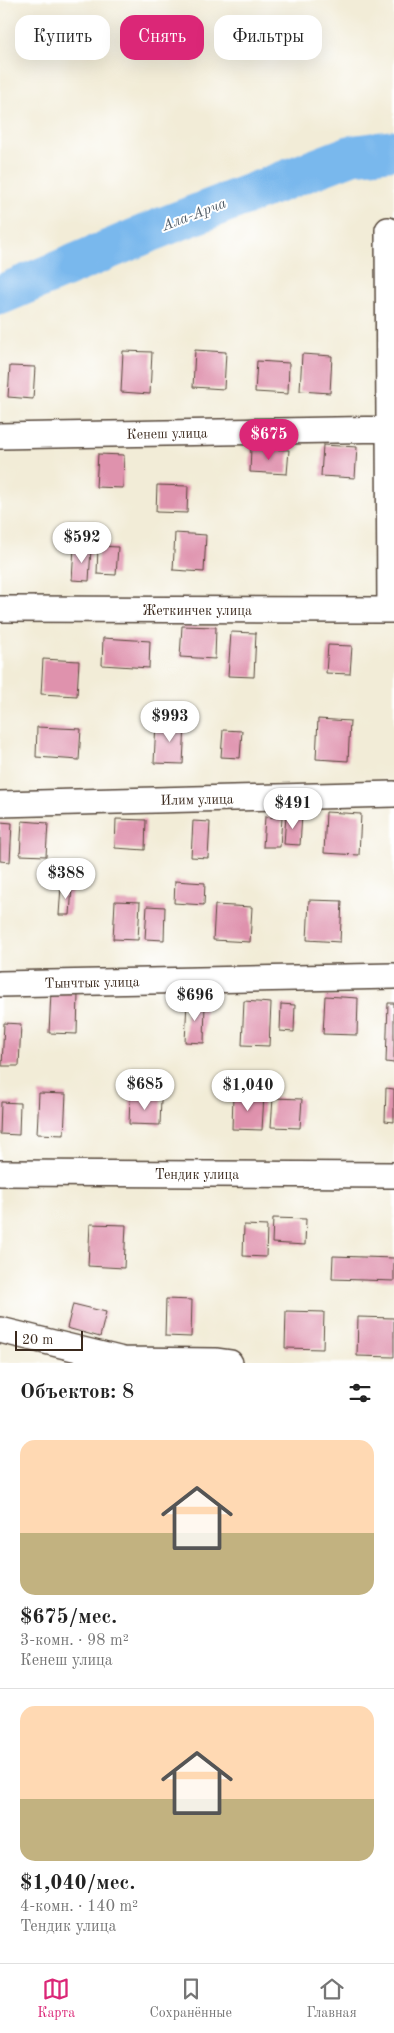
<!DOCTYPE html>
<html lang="ru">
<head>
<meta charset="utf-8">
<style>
	:root { --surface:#fff; --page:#f6f6f6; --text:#222; --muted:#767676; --line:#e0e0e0; --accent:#db2777 }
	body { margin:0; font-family:"Old Standard TT",serif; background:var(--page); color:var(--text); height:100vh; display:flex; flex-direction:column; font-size:19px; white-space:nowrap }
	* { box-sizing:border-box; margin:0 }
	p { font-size:16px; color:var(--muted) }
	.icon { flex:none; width:28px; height:28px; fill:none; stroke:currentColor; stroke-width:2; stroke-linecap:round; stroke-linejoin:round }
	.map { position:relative; height:1363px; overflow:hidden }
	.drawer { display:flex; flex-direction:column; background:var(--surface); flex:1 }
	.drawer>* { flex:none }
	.top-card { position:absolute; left:15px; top:15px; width:365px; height:45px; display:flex; gap:10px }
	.scale { position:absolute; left:15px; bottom:12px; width:68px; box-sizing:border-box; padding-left:5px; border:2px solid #3b2a1e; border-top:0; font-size:14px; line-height:18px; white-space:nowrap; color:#3b2a1e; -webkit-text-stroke:4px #fff; paint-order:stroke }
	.price { position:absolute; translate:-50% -42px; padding:0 11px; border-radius:18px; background:#fff; color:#222; font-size:16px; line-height:32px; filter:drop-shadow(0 1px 2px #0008) }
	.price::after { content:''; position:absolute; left:50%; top:30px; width:15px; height:11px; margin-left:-8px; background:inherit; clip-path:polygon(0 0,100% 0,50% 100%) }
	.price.current { background:var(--accent); color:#fff }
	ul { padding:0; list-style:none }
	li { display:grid; align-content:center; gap:10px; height:265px; padding:0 20px }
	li+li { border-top:1px solid var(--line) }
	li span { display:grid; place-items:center; height:155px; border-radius:15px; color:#555 }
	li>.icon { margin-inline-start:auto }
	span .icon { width:90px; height:90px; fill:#fffc; stroke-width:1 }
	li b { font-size:21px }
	h2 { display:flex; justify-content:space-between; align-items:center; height:60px; padding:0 20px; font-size:21px }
	.pill { padding:0 18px; border-radius:15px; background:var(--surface); box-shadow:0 5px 20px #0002; font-size:18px; line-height:45px }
	.pill.current { background:var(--accent); color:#fff }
	.tab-bar { display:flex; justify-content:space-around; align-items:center; height:70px; border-top:1px solid var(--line); background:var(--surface); font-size:14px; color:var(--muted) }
	.tab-bar a { display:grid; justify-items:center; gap:2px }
	.tab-bar .current { color:var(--accent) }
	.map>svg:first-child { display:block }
</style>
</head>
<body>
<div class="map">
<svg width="394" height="1363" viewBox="0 0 394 1363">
	<rect width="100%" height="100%" fill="#fff"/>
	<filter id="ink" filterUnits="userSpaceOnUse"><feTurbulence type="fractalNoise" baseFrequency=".02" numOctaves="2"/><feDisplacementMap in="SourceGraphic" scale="10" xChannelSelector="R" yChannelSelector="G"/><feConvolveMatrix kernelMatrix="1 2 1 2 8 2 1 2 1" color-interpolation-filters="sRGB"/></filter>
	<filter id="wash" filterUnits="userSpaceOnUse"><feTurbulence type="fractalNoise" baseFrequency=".0096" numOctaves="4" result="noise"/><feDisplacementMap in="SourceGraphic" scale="20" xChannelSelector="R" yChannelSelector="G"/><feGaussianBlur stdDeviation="1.12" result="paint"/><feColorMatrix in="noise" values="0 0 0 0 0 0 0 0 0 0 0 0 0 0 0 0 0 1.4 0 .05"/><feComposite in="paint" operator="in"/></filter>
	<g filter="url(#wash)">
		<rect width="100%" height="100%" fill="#f2ecd7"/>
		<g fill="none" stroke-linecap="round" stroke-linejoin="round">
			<!-- river -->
			<path stroke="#79b8ed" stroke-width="40" d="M0 295 160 228 351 155 394 150"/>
		</g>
		<g id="blocks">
			<!-- building -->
			<path fill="#df92ad" d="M195 350 226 352 224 389 193 387Z
				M123 351 152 352 150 394 121 392Z
				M302 354 332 356 330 393 300 391Z
				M257 361 289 363 288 394 255 392Z
				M10 366 35 367 33 399 8 397Z
				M323 445 357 447 355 478 321 476Z
				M251 448 289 450 287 474 250 472Z
				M98 454 124 455 123 488 96 487Z
				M157 485 188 486 187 513 156 512Z
				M175 533 206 535 204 572 173 570Z
				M98 546 118 547 116 575 97 574Z
				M74 547 91 548 89 581 72 580Z
				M182 626 216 627 215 659 180 657Z
				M231 632 256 633 254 677 228 676Z
				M103 638 150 641 149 668 102 665Z
				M328 645 352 646 350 674 326 673Z
				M43 659 79 661 77 696 41 694Z
				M318 719 350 721 348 761 316 759Z
				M156 722 185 723 183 764 154 763Z
				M37 727 81 729 79 760 36 757Z
				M223 730 242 731 240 758 221 757Z
				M326 812 361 814 359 855 324 853Z
				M286 815H302L300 845 284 844Z
				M265 817 282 818 280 847H263Z
				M116 819 146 820 145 850 115 848Z
				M22 821 48 823 46 856 20 855Z
				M193 821 210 822 208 858 191 857Z
				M0 822 12 823 10 862 0 861Z
				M175 881 205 883 204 905 174 903Z
				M61 886H72L70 915H59Z
				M309 900 342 901 340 942 307 940Z
				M115 901 140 902 138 940 113 939Z
				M215 905 252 907 250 942 213 940Z
				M147 906 165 907 164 940 145 939Z
				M51 992 78 993 77 1034 49 1033Z
				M325 996 358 998 357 1035 323 1034Z
				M187 1001H205L204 1043 185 1042Z
				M244 1001 271 1003 269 1046 242 1045Z
				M388 1003H394V1063L386 1062Z
				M281 1004 295 1005 294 1032 280 1031Z
				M4 1023 21 1024 19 1066H2Z
				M386 1088 394 1089V1122L385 1121Z
				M39 1093 66 1094 64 1135 37 1134Z
				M233 1094 264 1095 262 1130 232 1129Z
				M130 1097 161 1099 160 1125 129 1124Z
				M273 1098 302 1099 300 1128 271 1127Z
				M1 1102 20 1103 19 1135 0 1134Z
				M273 1218 306 1219 305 1245 272 1243Z
				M90 1224 126 1225 124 1268 88 1266Z
				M244 1225 267 1226 266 1257 243 1256Z
				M333 1256 394 1258V1281L332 1279Z
				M166 1299 192 1300 191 1337 165 1336Z
				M73 1304 106 1312 100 1337 67 1328Z
				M286 1311 324 1312 323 1349 285 1348Z
				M358 1317 394 1318V1357L357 1356Z"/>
		</g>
	</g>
	<g filter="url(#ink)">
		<use href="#blocks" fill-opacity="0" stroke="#56473a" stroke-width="1"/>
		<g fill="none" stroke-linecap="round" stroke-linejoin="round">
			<defs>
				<path id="street" d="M388 230 390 610
					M0 436 394 429
					M0 609 394 610
					M0 804 394 794
					M0 984 394 976
					M0 1173 394 1175
					M0 1330 123 1360 215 1361 230 1363"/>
			</defs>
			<!-- street casing -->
			<use href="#street" stroke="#56473a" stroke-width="28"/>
			<!-- street -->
			<use href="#street" stroke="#fff" stroke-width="25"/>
		</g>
	</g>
	<g text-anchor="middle" stroke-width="4" stroke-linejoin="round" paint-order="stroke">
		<!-- street labels -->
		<g font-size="14" fill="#3b2a1e" stroke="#fff">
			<text transform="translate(167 433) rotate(-1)" y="5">Кенеш улица</text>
			<text x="197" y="615">Жеткинчек улица</text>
			<text transform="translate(197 799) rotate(-1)" y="5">Илим улица</text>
			<text transform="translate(92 982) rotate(-1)" y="5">Тынчтык улица</text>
			<text x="197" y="1179">Тендик улица</text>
		</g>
		<!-- water labels -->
		<g font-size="15" font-style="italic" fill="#515c66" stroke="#fff">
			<text transform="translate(194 214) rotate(-21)" y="5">Ала-Арча</text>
		</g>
	</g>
</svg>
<div class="scale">20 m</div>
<b class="price current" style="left:269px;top:461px">$675</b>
<b class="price" style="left:82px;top:564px">$592</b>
<b class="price" style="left:170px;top:743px">$993</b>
<b class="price" style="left:293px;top:830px">$491</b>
<b class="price" style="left:66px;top:900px">$388</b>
<b class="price" style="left:195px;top:1022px">$696</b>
<b class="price" style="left:145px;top:1111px">$685</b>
<b class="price" style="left:248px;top:1112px">$1,040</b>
<div class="top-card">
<a class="pill">Купить</a>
<a class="pill current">Снять</a>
<a class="pill">Фильтры</a>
</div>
</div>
<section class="drawer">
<h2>Объектов: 8<svg class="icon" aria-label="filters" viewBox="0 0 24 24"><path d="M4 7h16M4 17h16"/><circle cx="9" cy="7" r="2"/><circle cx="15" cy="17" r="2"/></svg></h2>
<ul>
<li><span style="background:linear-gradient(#ffd9b3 60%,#c2b280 0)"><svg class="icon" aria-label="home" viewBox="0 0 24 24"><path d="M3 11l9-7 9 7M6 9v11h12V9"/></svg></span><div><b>$675/мес.</b><p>3-комн. · 98 m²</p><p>Кенеш улица</p></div></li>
<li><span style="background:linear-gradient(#ffd9b3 60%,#c2b280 0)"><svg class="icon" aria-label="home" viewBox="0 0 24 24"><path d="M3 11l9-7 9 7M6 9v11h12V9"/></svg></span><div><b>$1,040/мес.</b><p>4-комн. · 140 m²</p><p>Тендик улица</p></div></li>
</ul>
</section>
<nav class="tab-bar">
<a class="current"><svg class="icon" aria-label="map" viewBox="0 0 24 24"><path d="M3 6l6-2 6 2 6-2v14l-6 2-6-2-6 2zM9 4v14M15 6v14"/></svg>Карта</a>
<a><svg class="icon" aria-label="saved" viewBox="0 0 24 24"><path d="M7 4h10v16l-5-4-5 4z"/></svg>Сохранённые</a>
<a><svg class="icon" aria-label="home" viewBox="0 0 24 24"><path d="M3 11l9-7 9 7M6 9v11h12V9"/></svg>Главная</a>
</nav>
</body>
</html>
